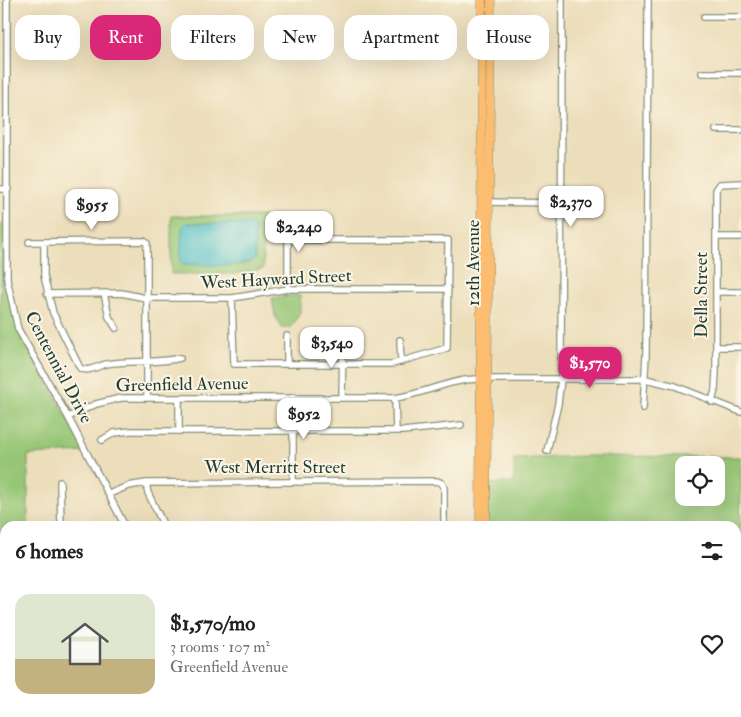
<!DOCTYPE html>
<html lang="en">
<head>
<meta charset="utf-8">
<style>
	:root { --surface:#fff; --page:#f2f2f2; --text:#202124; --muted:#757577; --line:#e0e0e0; --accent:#db2777 }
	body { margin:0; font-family:"IM FELL Double Pica",serif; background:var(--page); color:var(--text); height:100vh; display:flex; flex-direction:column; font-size:19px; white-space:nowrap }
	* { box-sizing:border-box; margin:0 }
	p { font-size:16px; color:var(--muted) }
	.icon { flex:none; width:28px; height:28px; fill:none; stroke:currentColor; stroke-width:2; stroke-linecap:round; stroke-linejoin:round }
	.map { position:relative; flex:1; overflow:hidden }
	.sheet { position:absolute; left:0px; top:521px; width:741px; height:196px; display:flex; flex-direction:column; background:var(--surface); border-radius:15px 15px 0 0; box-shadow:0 5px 20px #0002 }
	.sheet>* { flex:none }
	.banner { position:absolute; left:15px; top:15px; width:711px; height:45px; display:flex; gap:10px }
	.tools { position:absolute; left:675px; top:456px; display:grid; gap:10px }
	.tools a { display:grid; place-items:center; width:50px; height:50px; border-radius:10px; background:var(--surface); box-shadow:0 5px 20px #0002; font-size:25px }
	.price { position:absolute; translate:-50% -42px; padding:0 11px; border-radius:10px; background:#fff; color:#222; font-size:16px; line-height:32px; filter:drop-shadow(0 1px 2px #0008) }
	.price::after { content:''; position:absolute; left:50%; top:30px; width:15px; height:11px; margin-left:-8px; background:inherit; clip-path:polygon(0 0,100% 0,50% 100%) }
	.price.active { background:var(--accent); color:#fff }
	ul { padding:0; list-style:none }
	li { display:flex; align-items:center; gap:15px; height:125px; padding:0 15px }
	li+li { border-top:1px solid var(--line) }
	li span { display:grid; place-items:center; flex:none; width:140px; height:100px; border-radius:15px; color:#555 }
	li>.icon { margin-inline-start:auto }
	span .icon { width:60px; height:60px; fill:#fffc; stroke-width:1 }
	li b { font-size:21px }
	h2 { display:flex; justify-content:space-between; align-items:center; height:60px; padding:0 15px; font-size:21px }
	.chip { padding:0 18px; border-radius:15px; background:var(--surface); box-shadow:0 5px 20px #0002; font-size:18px; line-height:45px }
	.chip.active { background:var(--accent); color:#fff }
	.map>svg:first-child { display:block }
</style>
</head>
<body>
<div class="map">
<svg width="741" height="717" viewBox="0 0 741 717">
	<rect width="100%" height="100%" fill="#fcf5e5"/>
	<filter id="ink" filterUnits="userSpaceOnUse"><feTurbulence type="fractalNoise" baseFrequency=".02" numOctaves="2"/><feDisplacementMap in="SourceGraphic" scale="10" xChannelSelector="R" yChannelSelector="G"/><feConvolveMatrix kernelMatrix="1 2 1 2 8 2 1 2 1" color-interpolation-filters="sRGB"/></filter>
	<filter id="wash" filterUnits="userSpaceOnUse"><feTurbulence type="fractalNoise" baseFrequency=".0096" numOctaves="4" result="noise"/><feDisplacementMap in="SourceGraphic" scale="20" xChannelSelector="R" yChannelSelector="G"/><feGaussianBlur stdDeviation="1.12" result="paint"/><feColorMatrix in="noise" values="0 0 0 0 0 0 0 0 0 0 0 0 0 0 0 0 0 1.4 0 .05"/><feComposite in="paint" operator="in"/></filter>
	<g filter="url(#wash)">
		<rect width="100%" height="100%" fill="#ecdeba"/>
		<!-- green -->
		<path fill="#96c675" stroke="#5a8254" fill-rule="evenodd" d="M171 216H263V269L235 274H171Z
			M0 224H8L7 279 18 329 86 452 28 455V526H5V610H0Z
			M300 295V313L291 328H282L275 316 272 298Z
			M586 456 741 457V612L736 610V526H483L484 484 514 483V459ZM684 465H716V498H684Z
			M721 712V717H487V713Z"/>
		<!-- water -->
		<path fill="#51bfc8" stroke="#387e7e" d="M186 223 251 224 255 228V259C243 269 200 264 183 264L180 258 182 227Z"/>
	</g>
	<g filter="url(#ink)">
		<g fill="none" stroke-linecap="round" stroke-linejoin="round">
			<defs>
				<path id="minor" d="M7 0V279L18 329 68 417 125 526
					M704 17H741
					M702 73H741
					M716 130H741
					M0 189H8
					M485 202 561 203
					M288 217V289
					M716 237H741
					M29 242 144 241 147 243V397
					M44 242V276L53 313 80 368C87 373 98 366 106 364 131 360 156 364 180 358
					M716 292H741
					M104 293 109 317 116 328
					M47 294 121 293 146 298H232L288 289H448
					M232 298 234 364H392L447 348 448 240H288
					M400 340 401 362
					M716 347H741
					M287 364V336
					M342 398 343 340
					M395 398 396 431
					M712 402 715 390 716 371V190L720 184 741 183
					M643 408 646 355 648 0
					M68 417 96 404 121 398H395C424 394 450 379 479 379H646L675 386 741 412
					M179 431V398
					M102 440 114 433 130 431H403L461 425
					M547 451 558 404 561 379 562 0
					M60 482 61 526
					M293 482V397
					M146 483 148 493 164 526
					M109 494 128 486 146 483 437 481 442 483 444 488V526
					M0 637H5
					M82 712V717
					M704 712 706 717
					M172 714 181 717
					M291 717 292 712"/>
				<path id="major" d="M480 526 482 0
					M486 526 491 0
					M481 712V717
					M488 712V717"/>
			</defs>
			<!-- minor casing -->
			<use href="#minor" stroke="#868e77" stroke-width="8"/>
			<!-- major casing -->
			<use href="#major" stroke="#868e77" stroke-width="9"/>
			<!-- minor -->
			<use href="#minor" stroke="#fff" stroke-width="5.5"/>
			<!-- major -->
			<use href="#major" stroke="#fcbd6f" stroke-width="8"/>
		</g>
	</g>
	<g text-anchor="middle" stroke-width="4" stroke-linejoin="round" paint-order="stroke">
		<!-- street labels -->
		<g font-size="18" fill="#1f3d34" stroke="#fcf5e5">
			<text transform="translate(473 263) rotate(-90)" y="6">12th Avenue</text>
			<text transform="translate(276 279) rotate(-3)" y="6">West Hayward Street</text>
			<text transform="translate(701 295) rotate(-90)" y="6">Della Street</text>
			<text transform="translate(59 367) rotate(62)" y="6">Centennial Drive</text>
			<text transform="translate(182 384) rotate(-1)" y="6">Greenfield Avenue</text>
			<text x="275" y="473">West Merritt Street</text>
		</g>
	</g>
</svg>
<div class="tools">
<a><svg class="icon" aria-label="locate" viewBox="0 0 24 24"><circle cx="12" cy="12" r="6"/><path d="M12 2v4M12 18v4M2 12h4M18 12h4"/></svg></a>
</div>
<b class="price" style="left:571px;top:228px">$2,370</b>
<b class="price" style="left:92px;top:231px">$955</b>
<b class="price" style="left:299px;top:253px">$2,240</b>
<b class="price" style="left:332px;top:369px">$3,540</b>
<b class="price active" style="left:590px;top:389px">$1,570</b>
<b class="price" style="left:304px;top:440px">$952</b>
<div class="banner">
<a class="chip">Buy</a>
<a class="chip active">Rent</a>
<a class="chip">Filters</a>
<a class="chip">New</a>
<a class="chip">Apartment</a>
<a class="chip">House</a>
</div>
<section class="sheet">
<h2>6 homes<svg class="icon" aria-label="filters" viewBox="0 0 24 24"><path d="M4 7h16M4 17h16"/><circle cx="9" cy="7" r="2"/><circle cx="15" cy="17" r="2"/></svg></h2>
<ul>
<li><span style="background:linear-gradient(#dfe7d0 65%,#c2b280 0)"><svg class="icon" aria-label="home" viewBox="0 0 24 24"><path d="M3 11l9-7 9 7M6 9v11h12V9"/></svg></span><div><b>$1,570/mo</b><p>3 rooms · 107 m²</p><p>Greenfield Avenue</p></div><svg class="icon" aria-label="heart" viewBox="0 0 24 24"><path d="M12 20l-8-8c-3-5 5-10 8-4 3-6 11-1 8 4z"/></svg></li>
</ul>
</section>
</div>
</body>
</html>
